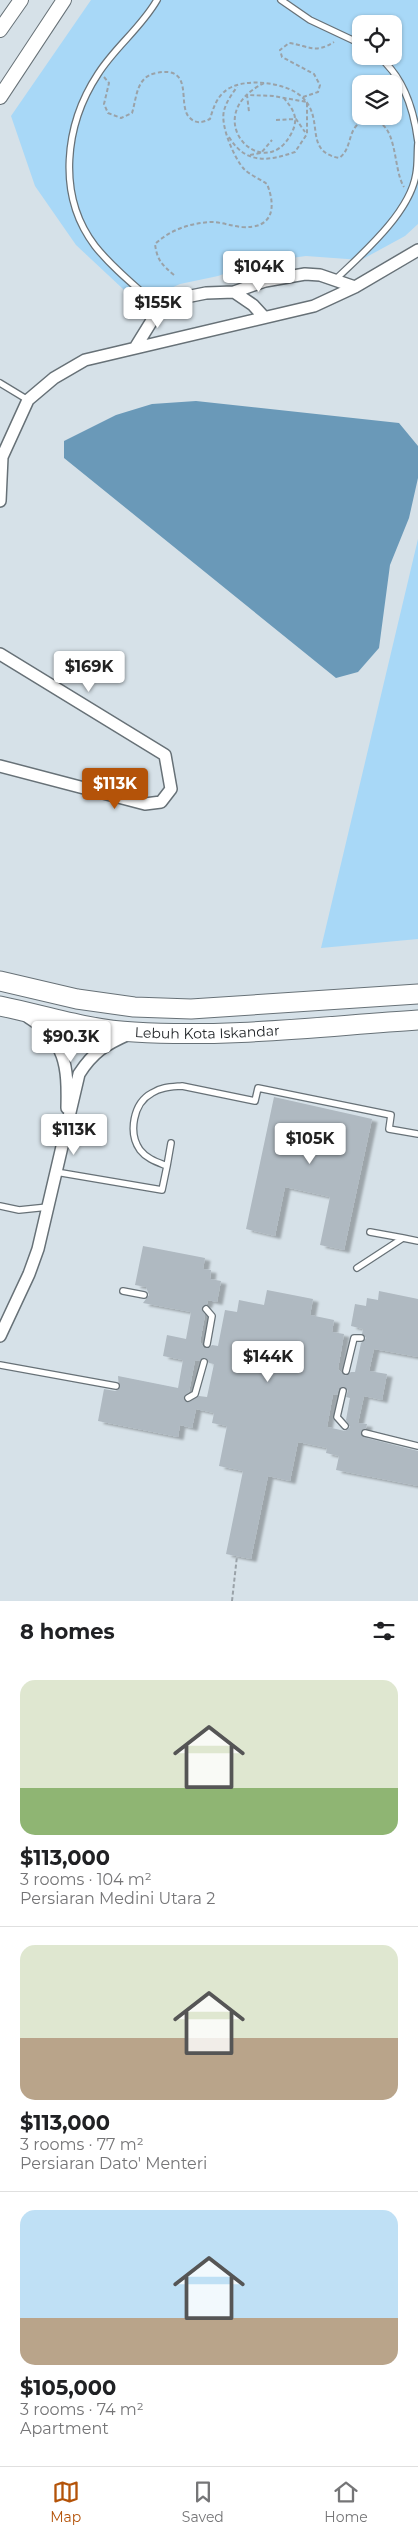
<!DOCTYPE html>
<html lang="en">
<head>
<meta charset="utf-8">
<style>
	:root { --surface:#fff; --page:#f6f6f6; --text:#202124; --muted:#757577; --line:#e0e0e0; --accent:#b45309 }
	body { margin:0; font-family:Montserrat,sans-serif; background:var(--page); color:var(--text); height:100vh; display:flex; flex-direction:column; font-size:19px; white-space:nowrap }
	* { box-sizing:border-box; margin:0 }
	p { font-size:16px; color:var(--muted) }
	.icon { flex:none; width:28px; height:28px; fill:none; stroke:currentColor; stroke-width:2; stroke-linecap:round; stroke-linejoin:round }
	.map { position:relative; height:1601px; overflow:hidden }
	.details { display:flex; flex-direction:column; background:var(--surface); flex:1 }
	.details>* { flex:none }
	.fabs { position:absolute; left:352px; top:15px; display:grid; gap:10px }
	.fabs a { display:grid; place-items:center; width:50px; height:50px; border-radius:10px; background:var(--surface); box-shadow:0 1px 4px #0004; font-size:25px }
	.price { position:absolute; translate:-50% -42px; padding:0 11px; border-radius:5px; background:#fff; color:#222; font-size:16px; line-height:32px; filter:drop-shadow(0 1px 2px #0008) }
	.price::after { content:''; position:absolute; left:50%; top:30px; width:15px; height:11px; margin-left:-8px; background:inherit; clip-path:polygon(0 0,100% 0,50% 100%) }
	.price.current { background:var(--accent); color:#fff }
	ul { padding:0; list-style:none }
	li { display:grid; align-content:center; gap:10px; height:265px; padding:0 20px }
	li+li { border-top:1px solid var(--line) }
	li span { display:grid; place-items:center; height:155px; border-radius:15px; color:#555 }
	li>.icon { margin-inline-start:auto }
	span .icon { width:90px; height:90px; fill:#fffc; stroke-width:1 }
	li b { font-size:21px }
	h2 { display:flex; justify-content:space-between; align-items:center; height:60px; padding:0 20px; font-size:21px }
	.tabs { display:flex; justify-content:space-around; align-items:center; height:70px; border-top:1px solid var(--line); background:var(--surface); font-size:14px; color:var(--muted) }
	.tabs a { display:grid; justify-items:center; gap:2px }
	.tabs .current { color:var(--accent) }
	.map>svg:first-child { display:block }
</style>
</head>
<body>
<div class="map">
<svg width="418" height="1601" viewBox="0 0 418 1601">
	<defs>
		<filter id="shadow"><feDropShadow dx="5.5" dy="3" stdDeviation="1" flood-color="#0004"/></filter>
	</defs>
	<rect width="100%" height="100%" fill="#d6e1e8"/>
	<!-- green -->
	<path fill="#a8d8f7" fill-rule="evenodd" d="M91 0H418V224L405 236 361 260 306 256 254 263 218 276 180 284 138 303 76 245 35 186 11 116ZM361 24H394V56H361ZM361 84H394V116H361Z
		M418 539V939L321 948Z"/>
	<!-- water -->
	<path fill="#6a99b8" d="M196 401 399 423 418 446V478L409 518 390 565 379 648 358 672 336 678 64 458V441L116 415 152 404Z"/>
	<!-- building -->
	<path fill="#afb9c1" fill-rule="evenodd" filter="url(#shadow)" d="M274 1097 372 1119 344 1250 320 1245 330 1197 285 1187 275 1236 246 1229Z
		M143 1246 205 1258 203 1269 211 1270 210 1279 221 1281 217 1302 208 1300 207 1304 201 1308 205 1315 200 1342 204 1348H209L212 1345 218 1346 225 1310 237 1312 239 1300 264 1305 267 1290 313 1299 310 1315 334 1320 332 1332 344 1334 338 1369 345 1376 351 1372H355L361 1343 366 1338 362 1334 363 1329 351 1326 355 1304 366 1306 367 1298 378 1300 379 1291 418 1299V1357L374 1349 369 1371 387 1374 382 1400 364 1396 358 1423 367 1424 366 1428 361 1431 363 1437 418 1451V1486L336 1470 339 1456 326 1453 327 1448 298 1442 290 1481 268 1476 251 1559 226 1554 243 1471 219 1466 227 1426 212 1423 214 1413 196 1409 192 1428 180 1425 178 1437 98 1421 104 1389 115 1391 119 1389 118 1376 178 1388 183 1360 163 1356 167 1335 186 1339 191 1312 143 1303 149 1295 146 1287 135 1285ZM205 1357 209 1363 214 1364 207 1397 199 1396 186 1402 183 1398 189 1392 195 1360 199 1361ZM345 1387 348 1390 346 1397 350 1398 346 1420 350 1427 345 1431 327 1427 333 1394 337 1395 339 1388Z"/>
	<g fill="none" stroke-linecap="round" stroke-linejoin="round">
		<defs>
			<path id="service" d="M157 0C141 28 115 47 98 74 65 124 56 195 95 246 114 270 139 289 161 309
				M281 0 310 20 361 44
				M378 56C404 77 414 110 418 142
				M335 280C362 254 410 213 416 174 418 164 417 153 418 143
				M0 383 28 400
				M167 1166 171 1143
				M56 1172 162 1190 167 1166C157 1162 147 1159 140 1150 128 1133 133 1103 152 1093 161 1087 171 1087 182 1086L255 1101 258 1088 391 1115 389 1129 418 1134
				M0 1206 19 1210 48 1207
				M370 1232 403 1238
				M357 1268 403 1238 418 1241
				M123 1291 144 1295
				M206 1309 212 1316 207 1344
				M0 1365 116 1386
				M346 1371 354 1338H361
				M343 1391 337 1417 345 1426
				M188 1398 195 1394 204 1362
				M365 1433 418 1446"/>
			<path id="minor" d="M234 292 253 305 264 317
				M135 348 156 314 165 305 176 299 206 293 234 292 265 281 305 274 320 275 355 287
				M0 501 2 457 28 400 54 378 85 360 314 306 355 287 418 250
				M0 654 165 755 171 789 161 802 145 804 0 766
				M28 1017C66 1041 68 1066 67 1108
				M0 1336 29 1274 38 1249 79 1074C93 1052 106 1044 129 1034"/>
			<path id="tertiary" d="M0 30 21 0
				M0 97 64 0"/>
			<g id="trunk">
				<path d="M0 981 77 999 134 1007 191 1009 418 994"/>
				<path id="s1" d="M0 1006C44 1015 89 1030 134 1032 228 1038 324 1026 418 1020"/>
			</g>
		</defs>
		<!-- service casing -->
		<use href="#service" stroke="#677177" stroke-width="8"/>
		<!-- minor casing -->
		<use href="#minor" stroke="#677177" stroke-width="14"/>
		<!-- tertiary casing -->
		<use href="#tertiary" stroke="#677177" stroke-width="16"/>
		<!-- trunk casing -->
		<use href="#trunk" stroke="#677177" stroke-width="21"/>
		<!-- path -->
		<path stroke="#9aa2a8" stroke-width="2" stroke-dasharray="4 2.5" stroke-linecap="butt" d="M104 77 109 83 104 104 108 113 121 118 132 113C137 97 136 77 156 73 195 65 177 104 189 117 195 124 202 123 210 119 213 109 216 99 224 92 241 76 288 82 303 98 325 120 303 151 339 158 351 150 348 134 357 125 361 120 365 120 370 120 399 121 392 168 404 187
			M264 83C196 117 264 186 291 134 300 118 293 109 283 97
			M303 97 318 92 320 85 314 74 282 57 280 50 289 43C309 46 315 54 334 42
			M276 120 296 119 305 132
			M229 137C246 165 269 161 295 152L307 134V102L273 96 247 95 249 112
			M250 155 261 153 272 140
			M174 275C162 265 157 260 155 244 170 230 190 223 211 222 221 222 231 226 242 227 272 229 277 209 267 184 260 179 250 175 244 169 234 158 220 125 224 111 226 102 232 94 237 87
			M232 1601 237 1556"/>
		<!-- service -->
		<use href="#service" stroke="#fff" stroke-width="5.5"/>
		<!-- minor -->
		<use href="#minor" stroke="#fff" stroke-width="11"/>
		<!-- tertiary -->
		<use href="#tertiary" stroke="#fff" stroke-width="14"/>
		<!-- trunk -->
		<use href="#trunk" stroke="#fff" stroke-width="19"/>
	</g>
	<g text-anchor="middle" stroke-width="4.5" stroke-linejoin="round" paint-order="stroke">
		<!-- street labels -->
		<g font-size="14" fill="#1e2225" stroke="#d6e1e8">
			<text dy="5" stroke="none"><textPath href="#s1" startOffset="210">Lebuh Kota Iskandar</textPath></text>
		</g>
	</g>
</svg>
<div class="fabs">
<a><svg class="icon" aria-label="locate" viewBox="0 0 24 24"><circle cx="12" cy="12" r="6"/><path d="M12 2v4M12 18v4M2 12h4M18 12h4"/></svg></a>
<a><svg class="icon" aria-label="layers" viewBox="0 0 24 24"><path d="M12 4l9 5-9 5-9-5zM3 14l9 5 9-5"/></svg></a>
</div>
<b class="price" style="left:259px;top:293px">$104K</b>
<b class="price" style="left:158px;top:329px">$155K</b>
<b class="price" style="left:89px;top:693px">$169K</b>
<b class="price current" style="left:115px;top:810px">$113K</b>
<b class="price" style="left:71px;top:1063px">$90.3K</b>
<b class="price" style="left:74px;top:1156px">$113K</b>
<b class="price" style="left:310px;top:1165px">$105K</b>
<b class="price" style="left:268px;top:1383px">$144K</b>
</div>
<section class="details">
<h2>8 homes<svg class="icon" aria-label="filters" viewBox="0 0 24 24"><path d="M4 7h16M4 17h16"/><circle cx="9" cy="7" r="2"/><circle cx="15" cy="17" r="2"/></svg></h2>
<ul>
<li><span style="background:linear-gradient(#dfe7d0 70%,#8fb573 0)"><svg class="icon" aria-label="home" viewBox="0 0 24 24"><path d="M3 11l9-7 9 7M6 9v11h12V9"/></svg></span><div><b>$113,000</b><p>3 rooms · 104 m²</p><p>Persiaran Medini Utara 2</p></div></li>
<li><span style="background:linear-gradient(#dfe7d0 60%,#b9a48a 0)"><svg class="icon" aria-label="home" viewBox="0 0 24 24"><path d="M3 11l9-7 9 7M6 9v11h12V9"/></svg></span><div><b>$113,000</b><p>3 rooms · 77 m²</p><p>Persiaran Dato' Menteri</p></div></li>
<li><span style="background:linear-gradient(#bfe0f5 70%,#b9a48a 0)"><svg class="icon" aria-label="home" viewBox="0 0 24 24"><path d="M3 11l9-7 9 7M6 9v11h12V9"/></svg></span><div><b>$105,000</b><p>3 rooms · 74 m²</p><p>Apartment</p></div></li>
</ul>
</section>
<nav class="tabs">
<a class="current"><svg class="icon" aria-label="map" viewBox="0 0 24 24"><path d="M3 6l6-2 6 2 6-2v14l-6 2-6-2-6 2zM9 4v14M15 6v14"/></svg>Map</a>
<a><svg class="icon" aria-label="saved" viewBox="0 0 24 24"><path d="M7 4h10v16l-5-4-5 4z"/></svg>Saved</a>
<a><svg class="icon" aria-label="home" viewBox="0 0 24 24"><path d="M3 11l9-7 9 7M6 9v11h12V9"/></svg>Home</a>
</nav>
</body>
</html>
